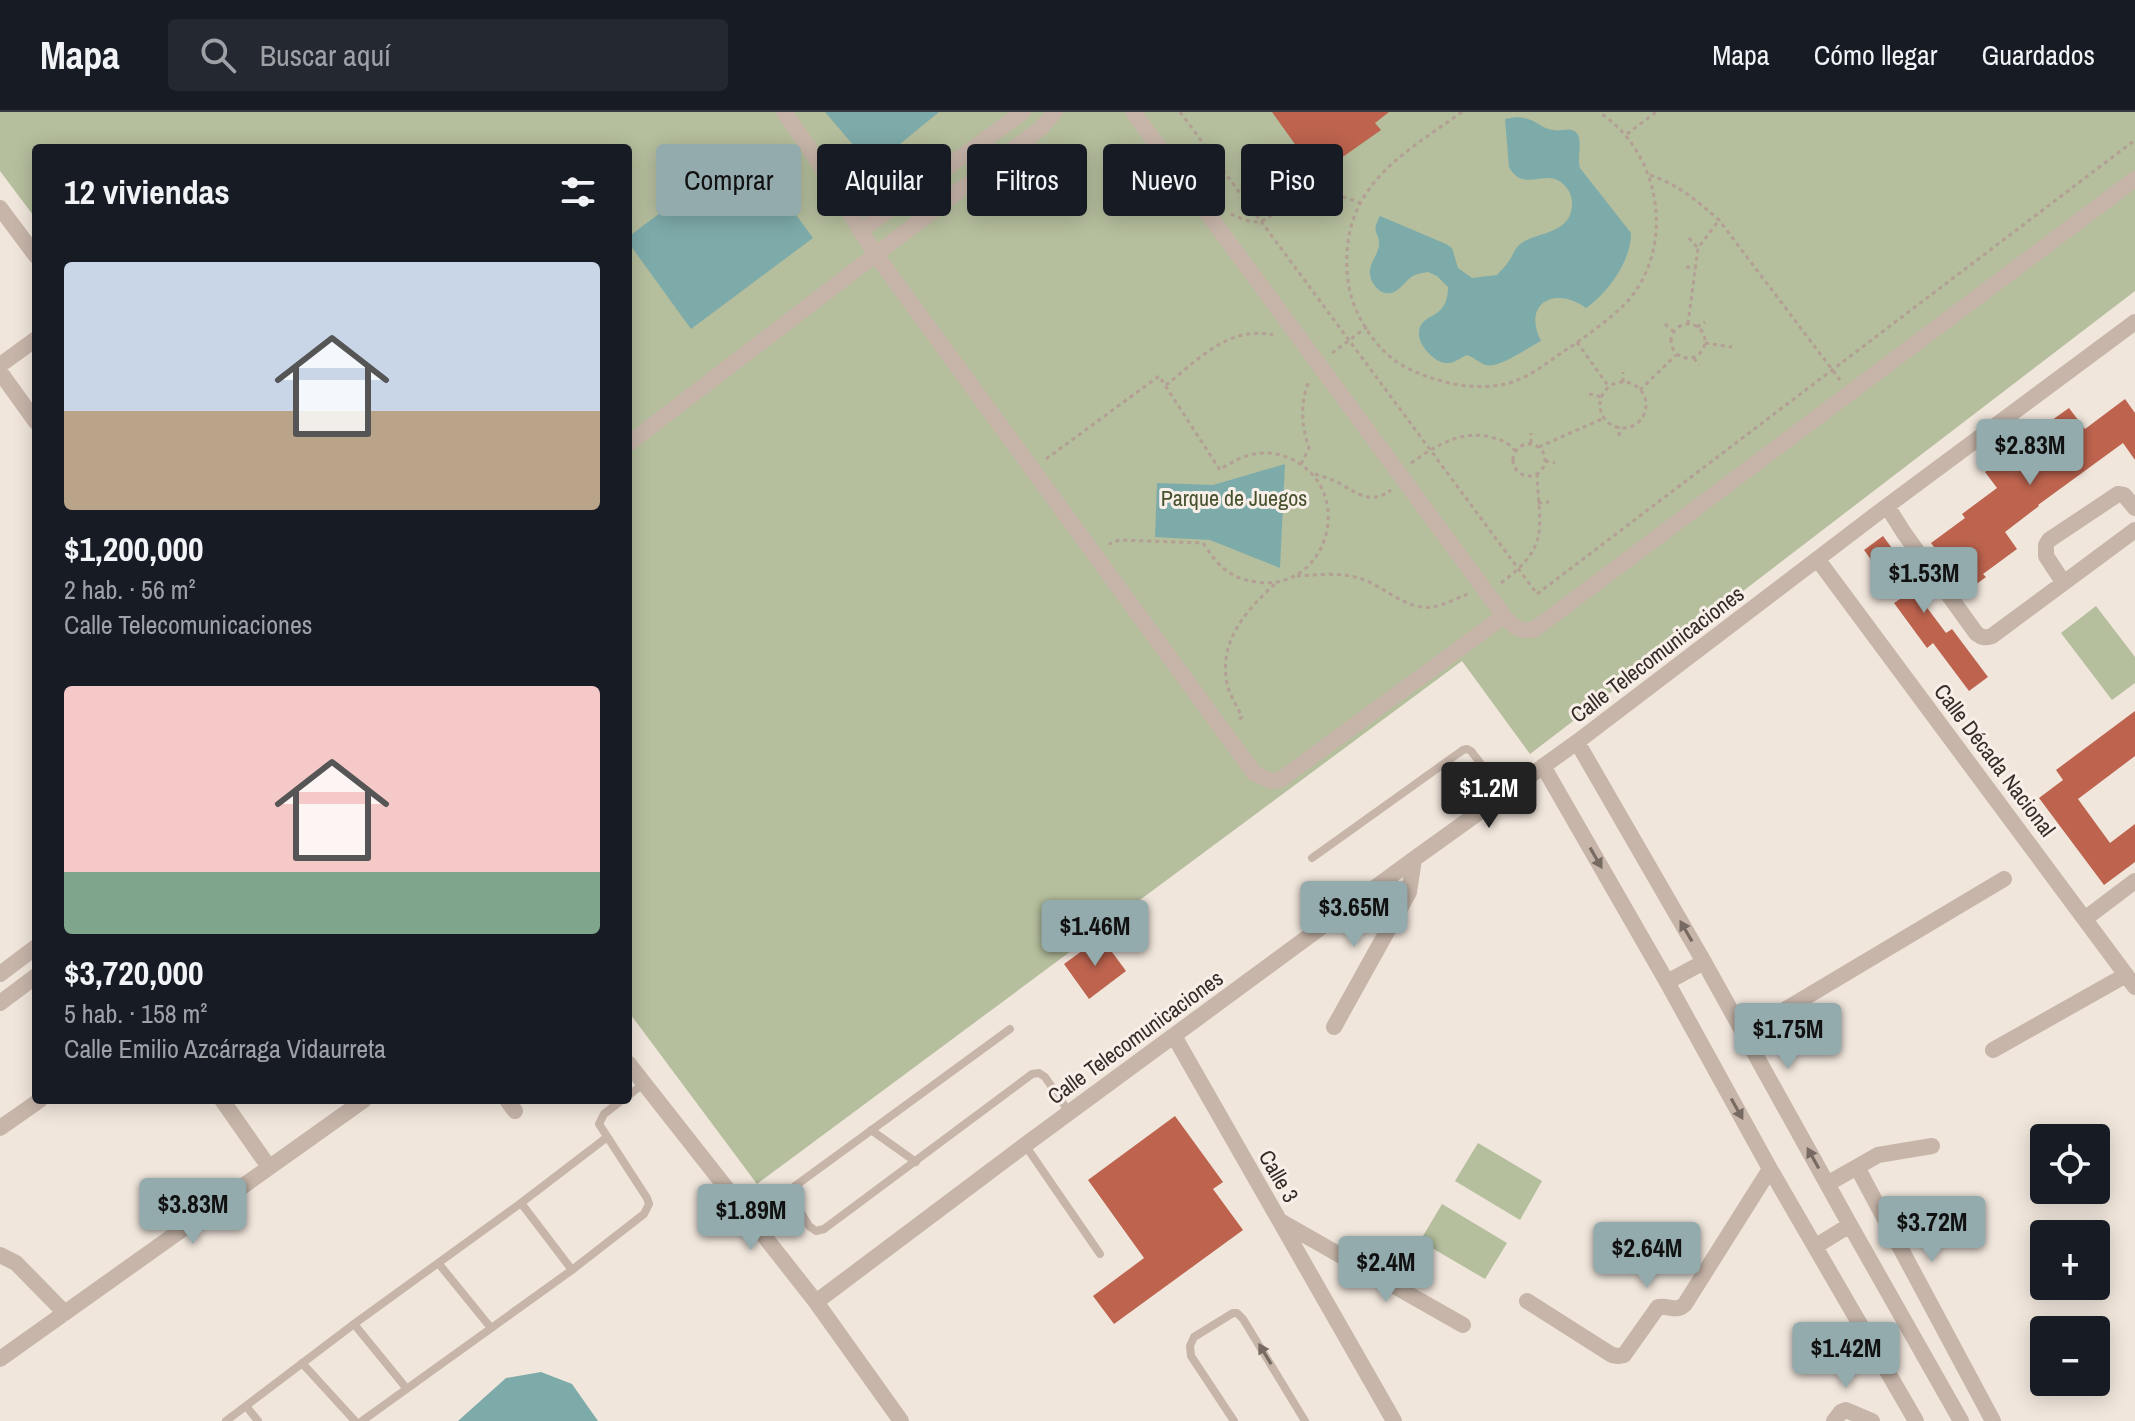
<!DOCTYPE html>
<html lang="es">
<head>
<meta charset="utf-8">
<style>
	:root { --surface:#171b24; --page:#242831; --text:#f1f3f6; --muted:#9ea1a6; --line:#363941; --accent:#93abad }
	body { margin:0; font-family:"Archivo Narrow",sans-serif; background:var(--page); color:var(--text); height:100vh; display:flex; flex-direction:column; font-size:30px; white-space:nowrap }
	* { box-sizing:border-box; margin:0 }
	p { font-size:26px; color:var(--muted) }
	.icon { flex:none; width:44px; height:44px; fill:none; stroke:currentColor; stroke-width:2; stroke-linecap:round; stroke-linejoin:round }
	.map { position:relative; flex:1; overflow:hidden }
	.panel { position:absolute; left:32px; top:32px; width:600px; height:960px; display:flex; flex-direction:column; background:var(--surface); border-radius:8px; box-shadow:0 4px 20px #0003 }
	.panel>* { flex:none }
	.guide { position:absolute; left:656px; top:32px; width:760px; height:72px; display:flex; gap:16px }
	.fabs { position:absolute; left:2030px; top:1012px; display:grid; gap:16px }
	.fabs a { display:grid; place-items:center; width:80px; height:80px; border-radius:8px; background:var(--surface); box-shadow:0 4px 20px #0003; font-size:40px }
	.price { position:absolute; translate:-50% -68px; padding:0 18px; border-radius:8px; background:var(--accent); color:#111; font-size:26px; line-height:52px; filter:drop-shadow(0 2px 4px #0008) }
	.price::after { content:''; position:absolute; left:50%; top:48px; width:24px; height:18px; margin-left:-12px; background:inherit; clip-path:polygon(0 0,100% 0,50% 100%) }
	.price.selected { background:#222; color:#fff }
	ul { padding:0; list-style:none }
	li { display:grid; align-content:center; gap:16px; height:424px; padding:0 32px }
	li span { display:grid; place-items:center; height:248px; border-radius:8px; color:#555 }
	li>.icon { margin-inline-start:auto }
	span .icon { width:144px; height:144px; fill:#fffc; stroke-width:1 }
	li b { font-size:34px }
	h2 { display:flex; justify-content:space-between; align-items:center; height:96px; padding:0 32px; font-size:34px }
	.pill { padding:0 28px; border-radius:8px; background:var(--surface); box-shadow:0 4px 20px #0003; font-size:28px; line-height:72px }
	.pill.selected { background:var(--accent); color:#111 }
	header { display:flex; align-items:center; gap:48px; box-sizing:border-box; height:112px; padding:0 40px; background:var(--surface); border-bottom:2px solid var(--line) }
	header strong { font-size:38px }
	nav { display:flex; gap:44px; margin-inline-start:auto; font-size:28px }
	.search { width:560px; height:72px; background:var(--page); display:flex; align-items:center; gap:20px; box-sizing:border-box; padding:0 28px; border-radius:8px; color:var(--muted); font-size:30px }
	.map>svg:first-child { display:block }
</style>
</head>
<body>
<header>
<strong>Mapa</strong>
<div class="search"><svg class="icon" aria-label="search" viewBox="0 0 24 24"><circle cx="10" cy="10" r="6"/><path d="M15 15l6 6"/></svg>Buscar aquí</div>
<nav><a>Mapa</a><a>Cómo llegar</a><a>Guardados</a></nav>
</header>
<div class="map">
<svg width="2135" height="1309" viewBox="0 0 2135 1309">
	<rect width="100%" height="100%" fill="#f0e6dc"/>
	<!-- green -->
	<path fill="#b5be9d" d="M0 0H2135V179L1530 642 1462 549 757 1072 628 899V36H36V107L0 59Z
		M2096 494 2135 545V571L2112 588 2061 521Z
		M1478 1031 1542 1069 1520 1108 1455 1069Z
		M1442 1092 1507 1131 1485 1167 1420 1129Z"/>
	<!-- water -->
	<path fill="#7dabaa" d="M825 0H939L872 55Z
		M1516 5C1537 6 1537 15 1553 18 1562 20 1572 13 1578 23 1582 31 1577 46 1580 56L1631 121C1631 149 1608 181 1586 196 1554 173 1522 192 1541 229 1529 235 1498 257 1485 253 1479 250 1473 245 1467 243 1462 245 1454 251 1449 251 1436 253 1418 233 1419 221 1420 199 1448 210 1448 175L1437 164 1428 160C1422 161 1415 162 1410 166 1404 171 1399 179 1391 181 1384 182 1379 179 1375 174 1362 156 1377 148 1379 133 1380 119 1370 123 1380 104L1446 132 1452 136 1458 156 1472 166 1497 163C1501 158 1506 154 1509 149 1513 143 1514 138 1519 133 1534 119 1574 124 1572 89 1571 77 1560 65 1547 66 1531 67 1519 73 1509 55L1505 7Z
		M747 36 813 126 691 217 628 130V125Z
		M1285 352 1280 456 1210 428 1155 425 1157 371 1213 373Z
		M541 1260 572 1272 598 1309H458L506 1266Z"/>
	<!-- building -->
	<path fill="#bd634e" d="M1272 0H1389L1375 11 1381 18 1317 63Z
		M2125 287 2135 301V348L2123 331 2038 393 2039 394 2005 420 2017 437 1983 462 1986 465 1967 479 1931 431 1965 406 1962 402 1997 376 1985 360 2018 335 2017 333 2069 296 2085 317Z
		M1883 424 1919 473 1913 477 1946 521 1952 517 1988 565 1969 579 1933 531 1927 536 1894 491 1900 487 1864 438Z
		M2135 599V644L2078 687 2110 731 2135 712V750L2104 773 2039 686 2063 668 2056 658Z
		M1101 825 1126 859 1089 887 1064 852Z
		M1175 1004 1223 1070 1213 1077 1243 1118 1114 1212 1093 1184 1144 1146 1088 1068Z"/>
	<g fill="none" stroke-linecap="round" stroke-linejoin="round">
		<!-- path -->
		<path stroke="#b39f93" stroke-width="3" stroke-dasharray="4 4" stroke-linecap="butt" d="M1180 0 1537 482 2135 28
			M1462 0C1398 45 1337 78 1348 169 1352 202 1377 241 1407 256 1437 270 1467 278 1500 273 1525 269 1544 253 1564 239 1584 226 1609 208 1626 191 1677 135 1661 40 1599 0
			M1627 22 1656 0
			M1650 63C1679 73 1696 88 1719 108L1840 268
			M1231 102C1240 106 1251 112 1261 109 1269 107 1275 100 1282 95 1308 79 1333 79 1360 91
			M1689 126 1698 136
			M1686 155 1696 156
			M1665 212 1673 219
			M1688 212 1698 136 1719 108
			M1671 229a17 17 0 1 1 34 0a17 17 0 1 1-34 0Z
			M1697 215 1705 210
			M1577 230 1609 275
			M1705 231 1732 235
			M1332 241 1367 215
			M1694 246 1699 253
			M1623 270V260
			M1600 293a23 23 0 1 1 46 0a23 23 0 1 1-46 0Z
			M1166 273C1198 248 1229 213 1273 223
			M1640 278 1676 243
			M1589 282 1602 285
			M1619 324 1620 315
			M1531 331V321
			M1513 348a16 16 0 1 1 32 0a16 16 0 1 1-32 0Z
			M1539 335 1604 306
			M1046 347 1159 264 1220 358C1240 343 1265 335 1289 346 1358 376 1329 481 1256 470 1241 468 1228 462 1218 451 1212 445 1208 438 1203 431L1119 428 1109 432
			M1545 349 1555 351
			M1411 351C1435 334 1463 316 1494 326 1502 328 1509 331 1515 339
			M1301 352 1309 336C1301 312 1300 292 1309 268
			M1315 362C1323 365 1332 367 1339 371 1358 382 1371 393 1391 378
			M1538 391 1549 390
			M1297 464C1317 463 1339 460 1359 466 1383 473 1406 499 1433 495 1444 493 1457 486 1468 482
			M1501 471C1551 433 1539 418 1537 362
			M1239 607 1242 605C1236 592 1227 579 1226 565 1221 524 1250 495 1277 470"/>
		<!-- lane -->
		<path stroke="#c7b5a9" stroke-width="8" d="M1312 746 1463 638 1467 637 1471 639 1504 682
			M1010 917 795 1074 791 1084 809 1114 816 1119 824 1117 1032 962 1039 961 1045 965 1069 1000
			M628 984 643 972
			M871 1018 916 1050
			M1025 1033 1100 1142
			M521 1091 572 1158
			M439 1152 491 1216
			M354 1212 407 1277
			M302 1251 355 1309
			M246 1294 258 1309
			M226 1309 354 1212 521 1091 606 1026
			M362 1309 572 1158 644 1102 649 1092 647 1086 599 1012 604 1002 622 988
			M1234 1309 1191 1244 1190 1234 1194 1225 1233 1201H1237L1243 1207 1305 1309"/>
		<!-- street -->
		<path stroke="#c7b5a9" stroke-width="16" d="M784 0 810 37 876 143 1254 661 1271 669 1280 668 1504 504
			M1133 0 1504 504C1514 515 1520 521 1535 517L2135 67
			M0 96 36 144
			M860 119 1023 0
			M0 253 36 227
			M0 260 36 310
			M628 332 1041 16 1055 0
			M1887 394 1904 421 1976 521C1982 526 1985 526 1992 524L2135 418
			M1818 448 2135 875
			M2063 470 2046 444V433L2049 428 2118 382 2124 383 2135 396
			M1577 630 1704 850 1850 1113 1961 1309
			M1543 654 1667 870 1770 1057 1916 1309
			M2086 806 2135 769
			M0 862 36 835
			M1667 870 1704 850
			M0 891 36 864
			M1334 915 1409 780 1414 747
			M1744 922 2004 767
			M1174 924 1394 1309
			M1993 938 2126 863
			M628 951 816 1190 901 1309
			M222 988 269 1055
			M507 988 515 999
			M0 1016 40 988
			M1857 1055 1993 1309
			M1827 1072 1878 1043 1932 1034
			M1280 1109 1463 1213
			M1816 1134 1850 1113
			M0 1143 16 1151 65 1201
			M1527 1189 1612 1243 1618 1244 1624 1243 1658 1195C1669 1193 1676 1201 1685 1192L1770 1057
			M816 1190 1025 1033 1414 747 1577 630 1887 394 2135 210
			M0 1247 364 988
			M1834 1309 1841 1300 1846 1298 1872 1309"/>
	</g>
	<!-- one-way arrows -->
	<defs><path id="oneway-solid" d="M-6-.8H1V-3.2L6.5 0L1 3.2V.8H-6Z" transform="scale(2)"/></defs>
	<g fill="#776a62">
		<use href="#oneway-solid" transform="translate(1596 746) rotate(60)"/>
		<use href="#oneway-solid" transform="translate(1686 819) rotate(-120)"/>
		<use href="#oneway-solid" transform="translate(1737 997) rotate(61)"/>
		<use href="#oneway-solid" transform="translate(1813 1046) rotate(-119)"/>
		<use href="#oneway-solid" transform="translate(1265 1242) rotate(-121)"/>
	</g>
	<g text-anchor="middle" stroke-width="6" stroke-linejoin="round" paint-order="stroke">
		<!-- park labels -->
		<g font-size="22" fill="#46512e" stroke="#f8f0e8">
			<text x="1234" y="394">Parque de Juegos</text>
		</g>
		<!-- street labels -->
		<g font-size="22" fill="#352c28" stroke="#f8f0e8">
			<text transform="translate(1657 542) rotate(-37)" y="8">Calle Telecomunicaciones</text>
			<text transform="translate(1995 648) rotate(53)" y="8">Calle Década Nacional</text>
			<text transform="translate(1135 925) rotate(-36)" y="8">Calle Telecomunicaciones</text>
			<text transform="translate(1279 1064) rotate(60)" y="8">Calle 3</text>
		</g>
	</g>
</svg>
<div class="fabs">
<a><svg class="icon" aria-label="locate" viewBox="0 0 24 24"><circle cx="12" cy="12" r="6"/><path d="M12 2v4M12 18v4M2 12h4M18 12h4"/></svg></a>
<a>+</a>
<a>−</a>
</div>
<b class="price" style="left:2030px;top:375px">$2.83M</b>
<b class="price" style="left:1924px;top:503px">$1.53M</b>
<b class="price selected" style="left:1489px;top:718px">$1.2M</b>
<b class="price" style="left:1354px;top:837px">$3.65M</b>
<b class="price" style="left:1095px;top:856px">$1.46M</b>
<b class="price" style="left:1788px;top:959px">$1.75M</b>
<b class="price" style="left:193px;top:1134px">$3.83M</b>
<b class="price" style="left:751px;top:1140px">$1.89M</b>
<b class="price" style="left:1932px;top:1152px">$3.72M</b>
<b class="price" style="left:1647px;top:1178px">$2.64M</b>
<b class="price" style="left:1386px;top:1192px">$2.4M</b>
<b class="price" style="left:1846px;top:1278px">$1.42M</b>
<div class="guide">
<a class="pill selected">Comprar</a>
<a class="pill">Alquilar</a>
<a class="pill">Filtros</a>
<a class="pill">Nuevo</a>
<a class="pill">Piso</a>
</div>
<section class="panel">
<h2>12 viviendas<svg class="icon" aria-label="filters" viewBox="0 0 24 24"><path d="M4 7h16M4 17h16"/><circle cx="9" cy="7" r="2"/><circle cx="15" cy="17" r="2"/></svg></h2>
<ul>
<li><span style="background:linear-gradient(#c9d6e8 60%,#b9a48a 0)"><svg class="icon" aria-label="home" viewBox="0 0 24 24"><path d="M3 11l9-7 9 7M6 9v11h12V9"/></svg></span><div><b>$1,200,000</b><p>2 hab. · 56 m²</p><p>Calle Telecomunicaciones</p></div></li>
<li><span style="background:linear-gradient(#f6c9c9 75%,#7fa58c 0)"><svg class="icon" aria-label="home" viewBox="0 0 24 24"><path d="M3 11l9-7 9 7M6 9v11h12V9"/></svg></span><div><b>$3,720,000</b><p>5 hab. · 158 m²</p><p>Calle Emilio Azcárraga Vidaurreta</p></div></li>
</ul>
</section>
</div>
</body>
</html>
